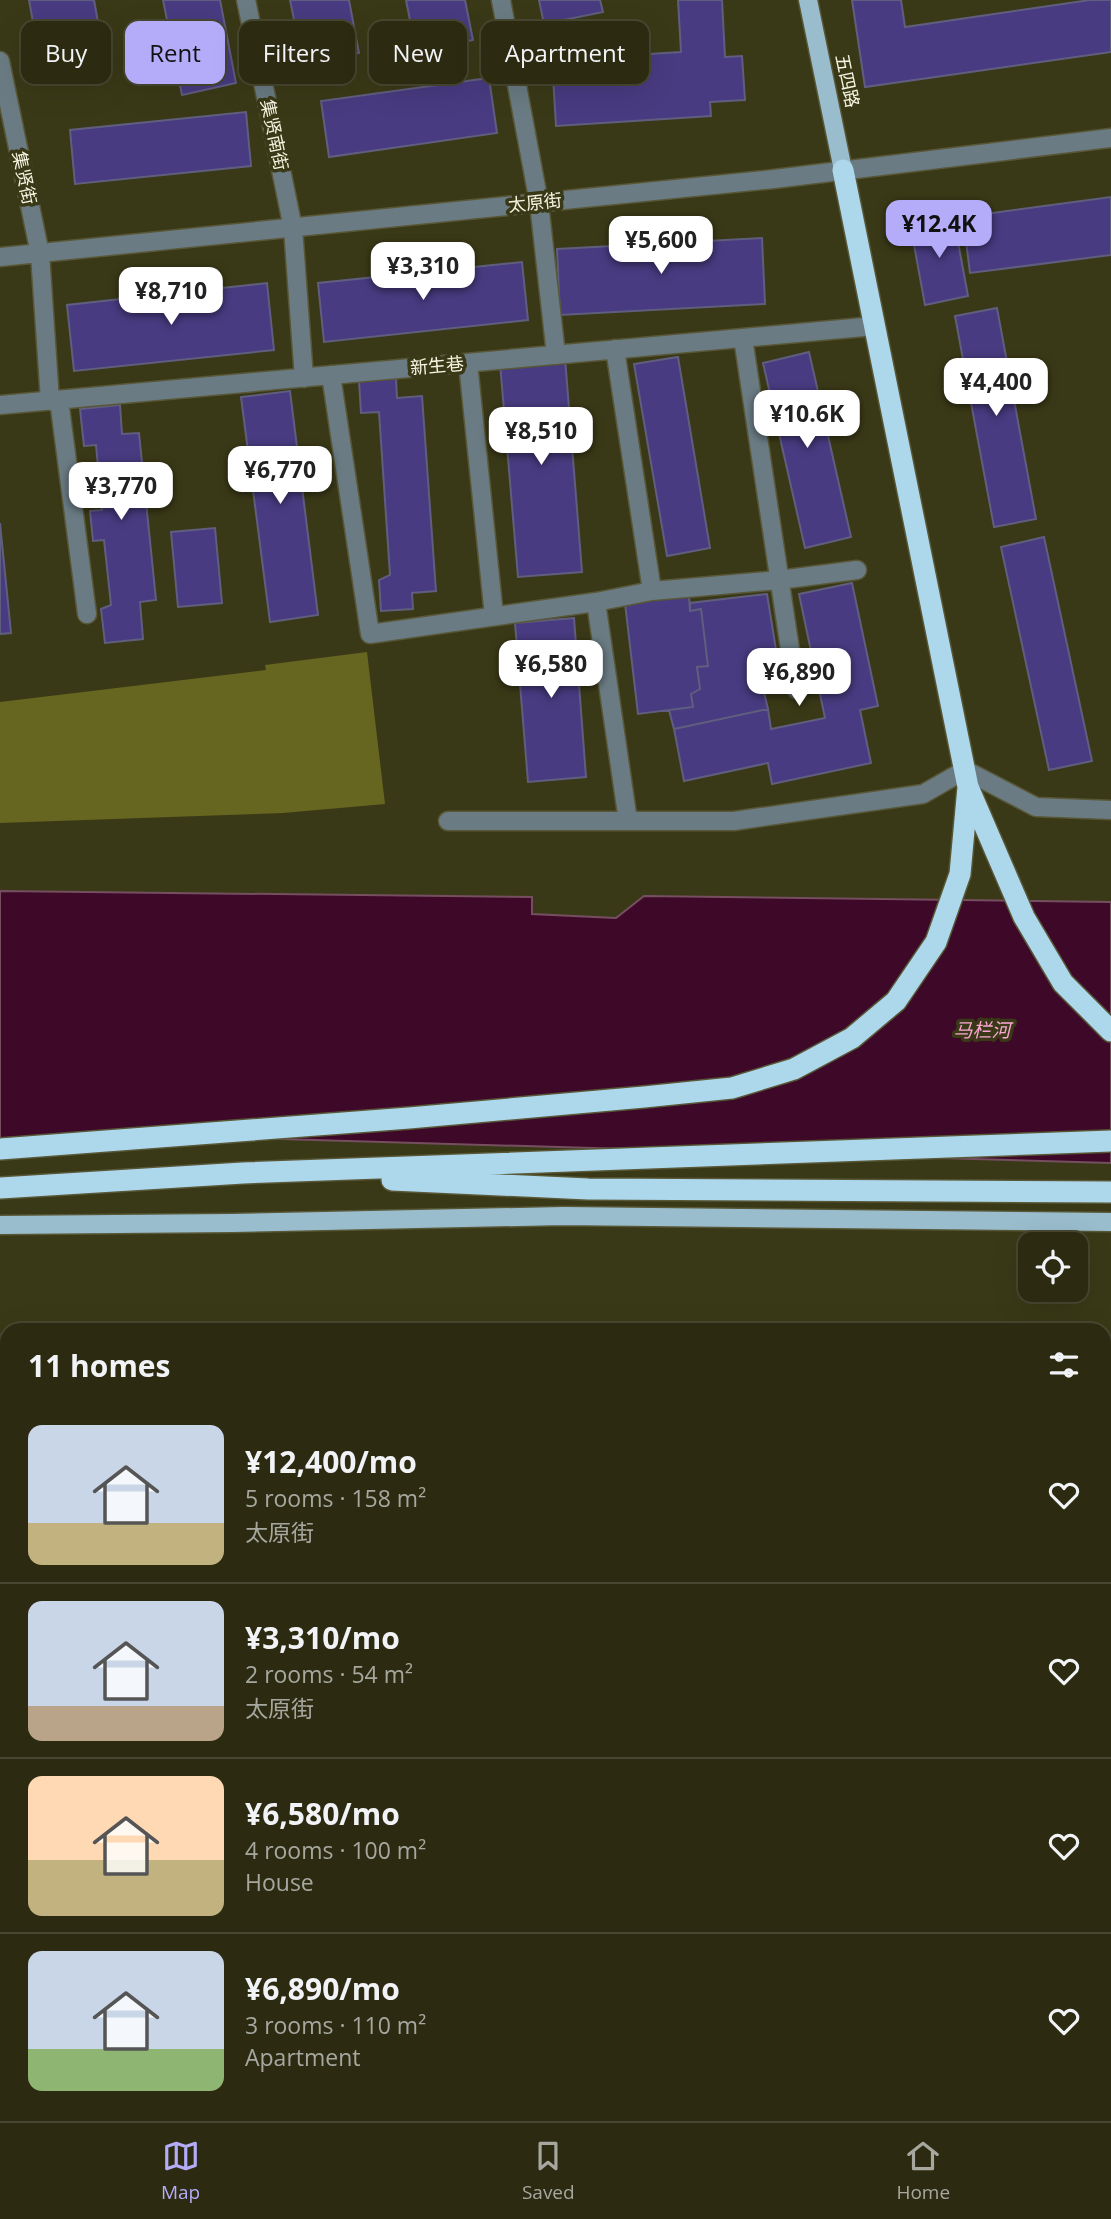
<!DOCTYPE html>
<html lang="en">
<head>
<meta charset="utf-8">
<style>
	:root { --surface:#2c2b11; --page:#34331a; --text:#f1f3f6; --muted:#a6a79f; --line:#484731; --accent:#b4acf9 }
	body { margin:0; font-family:"Open Sans","Noto Sans SC",sans-serif; background:var(--page); color:var(--text); height:100vh; display:flex; flex-direction:column; font-size:26px; white-space:nowrap }
	* { box-sizing:border-box; margin:0 }
	p { font-size:23px; color:var(--muted) }
	.icon { flex:none; width:38px; height:38px; fill:none; stroke:currentColor; stroke-width:2; stroke-linecap:round; stroke-linejoin:round }
	.map { position:relative; flex:1; overflow:hidden }
	.side { position:absolute; left:0px; top:1323px; width:1111px; height:798px; display:flex; flex-direction:column; background:var(--surface); border-radius:21px 21px 0 0; box-shadow:0 7px 28px #0002,0 0 0 2px var(--line) }
	.side>* { flex:none }
	.banner { position:absolute; left:21px; top:21px; width:700px; height:63px; display:flex; gap:14px }
	.controls { position:absolute; left:1018px; top:1232px; display:grid; gap:14px }
	.controls a { display:grid; place-items:center; width:70px; height:70px; border-radius:14px; background:var(--surface); box-shadow:0 7px 28px #0002,0 0 0 2px var(--line); font-size:35px }
	.price { position:absolute; translate:-50% -60px; padding:0 16px; border-radius:14px; background:#fff; color:#222; font-size:23px; line-height:46px; filter:drop-shadow(0 2px 4px #0008) }
	.price::after { content:''; position:absolute; left:50%; top:42px; width:21px; height:16px; margin-left:-10px; background:inherit; clip-path:polygon(0 0,100% 0,50% 100%) }
	.price.selected { background:var(--accent); color:#111 }
	ul { padding:0; list-style:none }
	li { display:flex; align-items:center; gap:21px; height:175px; padding:0 28px }
	li+li { border-top:2px solid var(--line) }
	li span { display:grid; place-items:center; flex:none; width:196px; height:140px; border-radius:14px; color:#555 }
	li>.icon { margin-inline-start:auto }
	span .icon { width:84px; height:84px; fill:#fffc; stroke-width:1 }
	li b { font-size:30px }
	h2 { display:flex; justify-content:space-between; align-items:center; height:84px; padding:0 28px; font-size:30px }
	.pill { padding:0 24px; border-radius:14px; background:var(--surface); box-shadow:0 7px 28px #0002,0 0 0 2px var(--line); font-size:24px; line-height:63px }
	.pill.selected { background:var(--accent); color:#111 }
	.dock { display:flex; justify-content:space-around; align-items:center; height:98px; border-top:2px solid var(--line); background:var(--surface); font-size:19px; color:var(--muted) }
	.dock a { display:grid; justify-items:center; gap:4px }
	.dock .selected { color:var(--accent) }
	.map>svg:first-child { display:block }
</style>
</head>
<body>
<div class="map">
<svg width="1111" height="2121" viewBox="0 0 1111 2121">
	<rect width="100%" height="100%" fill="#3a3917"/>
	<!-- green -->
	<path fill="#676620" d="M367 652 385 804 283 813 0 823V702L266 670 265 665Z
		M0 1562 7 1569V1628L4 1632 7 1645V2028L0 2010Z
		M44 2114H133L135 2121H49Z"/>
	<!-- water -->
	<path fill="#3e0829" stroke="#754f60" stroke-width="2" d="M0 891 532 897V914L616 918 644 896 1111 902V1163L246 1138H0Z"/>
	<!-- building -->
	<path fill="#483b81" stroke="#605e7e" stroke-width="2" d="M29 0H94L106 66 43 77Z
		M163 0H220L236 83 182 95Z
		M290 0H349L359 53 303 64Z
		M406 0H465L473 40 416 51Z
		M539 0H600L603 12 544 24Z
		M678 0H722L725 57 742 56 745 100 710 102 711 116 556 126 552 60 681 52Z
		M852 0H901L905 27 1090 0H1111V52L865 87Z
		M489 78 497 133 329 157 321 101Z
		M246 112 251 166 75 184 70 130Z
		M1111 197V255L970 273 963 217Z
		M953 215 968 296 925 305 910 223Z
		M762 238 765 304 560 315 557 249Z
		M522 262 528 320 324 342 318 283Z
		M267 283 274 350 74 371 67 305Z
		M997 308 1036 519 994 527 955 316Z
		M809 352 851 537 805 548 763 363Z
		M678 357 710 548 667 556 634 364Z
		M565 358 582 572 518 577 500 363Z
		M396 378 397 398 422 396 436 591 412 593 413 609 381 611 379 580 390 575 379 412 361 413 359 381Z
		M290 391 318 615 270 622 241 397Z
		M120 405 122 434 139 433 156 600 140 602 143 639 105 643 101 609 111 605 104 540 93 541 90 511 102 510 96 445 84 446 80 409Z
		M0 523 11 633 0 634Z
		M215 528 222 603 178 607 171 532Z
		M1044 537 1092 761 1049 770 1001 547Z
		M852 583 878 706 860 710 871 763 772 784 768 763 684 781 674 729 768 709 771 729 825 718 799 594Z
		M767 594 782 687 763 688 768 709 674 729 669 710 693 707 691 694 700 689 697 667 708 666 701 609 690 611V603Z
		M689 595 690 611 701 609 708 666 697 667 700 689 691 694 693 707 638 714 625 603Z
		M574 618 586 777 528 782 515 623Z
		M436 2114H513L508 2121H430Z
		M693 2114H754L762 2121H687Z"/>
	<g fill="none" stroke-linecap="round" stroke-linejoin="round">
		<defs>
			<path id="minor" d="M246 0 293 228 304 378
				M501 0 539 203 556 355
				M0 61 40 254 50 401
				M0 257 774 179 1111 138
				M743 338 796 689
				M615 349 652 591
				M468 363 494 616
				M331 375 370 634 596 602 652 591 779 580 857 570
				M59 400 87 614
				M0 405 875 326
				M596 602 628 821
				M448 821H734L923 794 965 770 1036 807 1111 810
				M1104 1385H1111
				M173 2114 177 2121"/>
			<path id="major" d="M808 0 843 170
				M0 1225 232 1223 563 1216 1111 1222"/>
			<path id="highway" d="M843 170 968 787 1024 917 1063 983 1111 1031
				M0 1149 409 1118 644 1097 732 1088 794 1069 852 1038 896 1001 936 942 960 874 968 787
				M392 1180 588 1189 1111 1192
				M0 1188 243 1173 1111 1141"/>
		</defs>
		<!-- minor casing -->
		<use href="#minor" stroke="#585737" stroke-width="21"/>
		<!-- major casing -->
		<use href="#major" stroke="#585737" stroke-width="21"/>
		<!-- highway casing -->
		<use href="#highway" stroke="#585737" stroke-width="24"/>
		<!-- minor -->
		<use href="#minor" stroke="#6a7b83" stroke-width="18"/>
		<!-- major -->
		<use href="#major" stroke="#9abdce" stroke-width="18"/>
		<!-- highway -->
		<use href="#highway" stroke="#add7eb" stroke-width="21"/>
	</g>
	<g text-anchor="middle" stroke-width="7" stroke-linejoin="round" paint-order="stroke">
		<!-- street labels -->
		<g font-size="18" fill="#f5f5e2" stroke="#3a3917">
			<text transform="translate(847 81) rotate(78)" y="6">五四路</text>
			<text transform="translate(274 135) rotate(78)" y="6">集贤南街</text>
			<text transform="translate(24 178) rotate(78)" y="6">集贤街</text>
			<text transform="translate(535 203) rotate(-6)" y="6">太原街</text>
			<text transform="translate(437 366) rotate(-5)" y="6">新生巷</text>
		</g>
		<!-- water labels -->
		<g font-size="19" font-style="italic" fill="#fca6d1" stroke="#3a3917">
			<text x="982" y="1037">马栏河</text>
		</g>
	</g>
</svg>
<div class="controls">
<a><svg class="icon" aria-label="locate" viewBox="0 0 24 24"><circle cx="12" cy="12" r="6"/><path d="M12 2v4M12 18v4M2 12h4M18 12h4"/></svg></a>
</div>
<b class="price selected" style="left:939px;top:260px">¥12.4K</b>
<b class="price" style="left:661px;top:276px">¥5,600</b>
<b class="price" style="left:423px;top:302px">¥3,310</b>
<b class="price" style="left:171px;top:327px">¥8,710</b>
<b class="price" style="left:996px;top:418px">¥4,400</b>
<b class="price" style="left:807px;top:450px">¥10.6K</b>
<b class="price" style="left:541px;top:467px">¥8,510</b>
<b class="price" style="left:280px;top:506px">¥6,770</b>
<b class="price" style="left:121px;top:522px">¥3,770</b>
<b class="price" style="left:551px;top:700px">¥6,580</b>
<b class="price" style="left:799px;top:708px">¥6,890</b>
<div class="banner">
<a class="pill">Buy</a>
<a class="pill selected">Rent</a>
<a class="pill">Filters</a>
<a class="pill">New</a>
<a class="pill">Apartment</a>
</div>
<section class="side">
<h2>11 homes<svg class="icon" aria-label="filters" viewBox="0 0 24 24"><path d="M4 7h16M4 17h16"/><circle cx="9" cy="7" r="2"/><circle cx="15" cy="17" r="2"/></svg></h2>
<ul>
<li><span style="background:linear-gradient(#c9d6e8 70%,#c2b280 0)"><svg class="icon" aria-label="home" viewBox="0 0 24 24"><path d="M3 11l9-7 9 7M6 9v11h12V9"/></svg></span><div><b>¥12,400/mo</b><p>5 rooms · 158 m²</p><p>太原街</p></div><svg class="icon" aria-label="heart" viewBox="0 0 24 24"><path d="M12 20l-8-8c-3-5 5-10 8-4 3-6 11-1 8 4z"/></svg></li>
<li><span style="background:linear-gradient(#c9d6e8 75%,#b9a48a 0)"><svg class="icon" aria-label="home" viewBox="0 0 24 24"><path d="M3 11l9-7 9 7M6 9v11h12V9"/></svg></span><div><b>¥3,310/mo</b><p>2 rooms · 54 m²</p><p>太原街</p></div><svg class="icon" aria-label="heart" viewBox="0 0 24 24"><path d="M12 20l-8-8c-3-5 5-10 8-4 3-6 11-1 8 4z"/></svg></li>
<li><span style="background:linear-gradient(#ffd9b3 60%,#c2b280 0)"><svg class="icon" aria-label="home" viewBox="0 0 24 24"><path d="M3 11l9-7 9 7M6 9v11h12V9"/></svg></span><div><b>¥6,580/mo</b><p>4 rooms · 100 m²</p><p>House</p></div><svg class="icon" aria-label="heart" viewBox="0 0 24 24"><path d="M12 20l-8-8c-3-5 5-10 8-4 3-6 11-1 8 4z"/></svg></li>
<li><span style="background:linear-gradient(#c9d6e8 70%,#8fb573 0)"><svg class="icon" aria-label="home" viewBox="0 0 24 24"><path d="M3 11l9-7 9 7M6 9v11h12V9"/></svg></span><div><b>¥6,890/mo</b><p>3 rooms · 110 m²</p><p>Apartment</p></div><svg class="icon" aria-label="heart" viewBox="0 0 24 24"><path d="M12 20l-8-8c-3-5 5-10 8-4 3-6 11-1 8 4z"/></svg></li>
</ul>
</section>
</div>
<nav class="dock">
<a class="selected"><svg class="icon" aria-label="map" viewBox="0 0 24 24"><path d="M3 6l6-2 6 2 6-2v14l-6 2-6-2-6 2zM9 4v14M15 6v14"/></svg>Map</a>
<a><svg class="icon" aria-label="saved" viewBox="0 0 24 24"><path d="M7 4h10v16l-5-4-5 4z"/></svg>Saved</a>
<a><svg class="icon" aria-label="home" viewBox="0 0 24 24"><path d="M3 11l9-7 9 7M6 9v11h12V9"/></svg>Home</a>
</nav>
</body>
</html>
